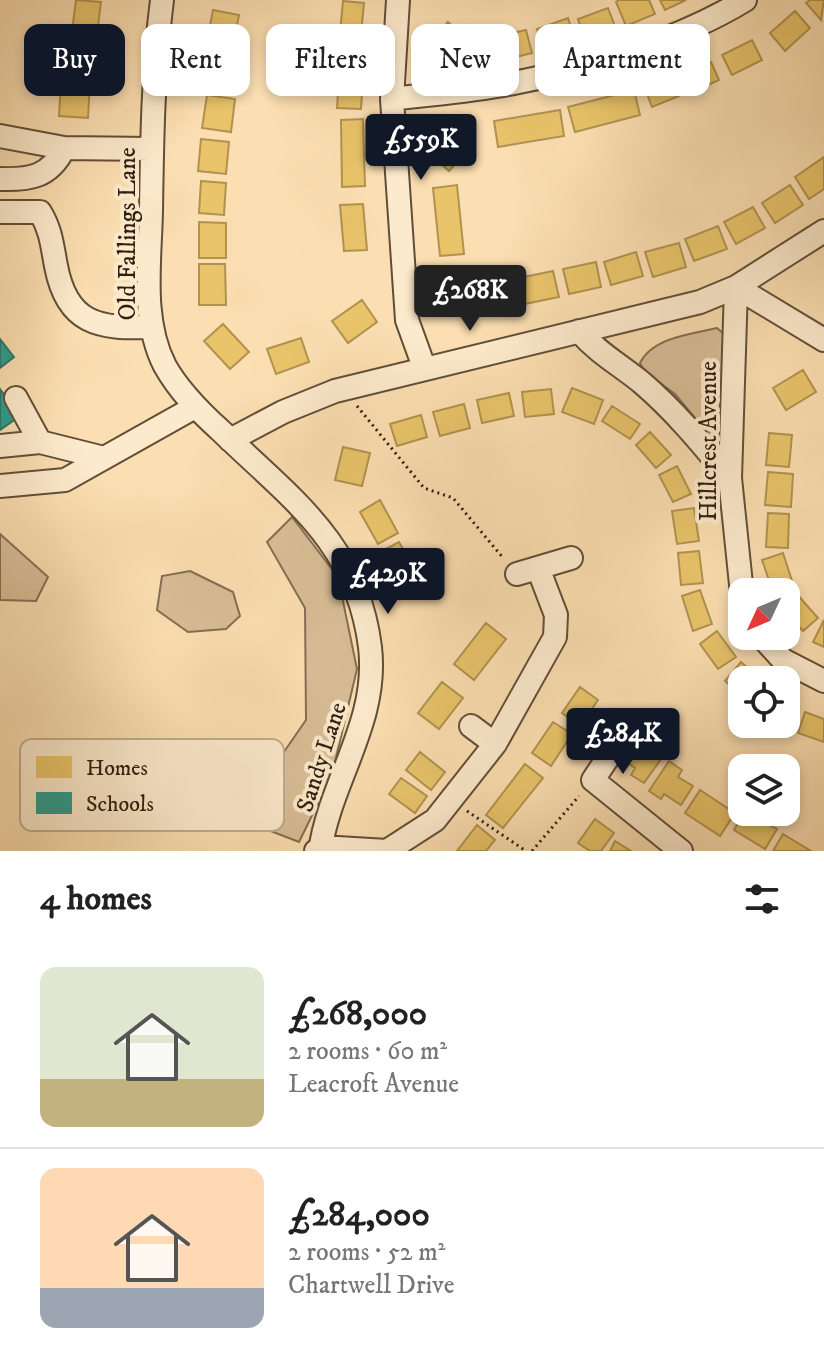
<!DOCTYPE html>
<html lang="en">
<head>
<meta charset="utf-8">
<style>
	:root { --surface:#fff; --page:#f2f2f2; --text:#222; --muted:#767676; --line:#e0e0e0; --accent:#111827 }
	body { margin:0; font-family:"IM FELL DW Pica",serif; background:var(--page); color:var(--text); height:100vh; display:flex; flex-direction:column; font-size:30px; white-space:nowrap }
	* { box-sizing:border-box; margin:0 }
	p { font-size:26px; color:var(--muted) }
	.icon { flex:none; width:44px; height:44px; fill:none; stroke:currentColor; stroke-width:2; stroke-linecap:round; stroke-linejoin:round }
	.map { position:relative; height:851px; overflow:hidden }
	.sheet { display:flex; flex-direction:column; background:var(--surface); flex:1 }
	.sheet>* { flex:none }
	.top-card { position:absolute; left:24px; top:24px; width:776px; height:72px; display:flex; gap:16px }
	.needle { width:52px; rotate:226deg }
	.controls { position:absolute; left:728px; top:578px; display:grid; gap:16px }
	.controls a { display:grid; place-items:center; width:72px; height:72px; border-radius:16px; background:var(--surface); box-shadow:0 4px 12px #0003; font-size:40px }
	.price { position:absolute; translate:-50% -68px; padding:0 18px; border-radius:8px; background:var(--accent); color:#fff; font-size:26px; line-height:52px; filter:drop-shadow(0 2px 4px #0008) }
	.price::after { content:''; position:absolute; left:50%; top:48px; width:24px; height:18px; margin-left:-12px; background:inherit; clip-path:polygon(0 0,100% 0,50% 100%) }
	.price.current { background:#222; color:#fff }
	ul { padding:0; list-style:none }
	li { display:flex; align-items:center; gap:24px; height:200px; padding:0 40px }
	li+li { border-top:2px solid var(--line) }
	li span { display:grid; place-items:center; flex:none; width:224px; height:160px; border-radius:16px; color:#555 }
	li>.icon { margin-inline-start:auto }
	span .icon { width:96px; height:96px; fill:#fffc; stroke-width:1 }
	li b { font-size:34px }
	h2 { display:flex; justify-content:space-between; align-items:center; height:96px; padding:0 40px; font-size:34px }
	.pill { padding:0 28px; border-radius:16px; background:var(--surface); box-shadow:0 4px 12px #0003; font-size:28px; line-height:72px }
	.pill.current { background:var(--accent); color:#fff }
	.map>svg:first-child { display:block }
</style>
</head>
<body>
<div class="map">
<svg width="824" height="851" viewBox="0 0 824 851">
	<rect width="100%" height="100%" fill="#fbdeb1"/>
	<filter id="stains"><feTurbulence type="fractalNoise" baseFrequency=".0025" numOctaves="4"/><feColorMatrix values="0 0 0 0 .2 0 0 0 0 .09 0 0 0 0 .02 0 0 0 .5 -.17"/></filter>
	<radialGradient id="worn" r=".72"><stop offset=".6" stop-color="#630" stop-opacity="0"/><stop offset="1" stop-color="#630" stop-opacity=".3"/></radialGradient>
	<!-- green -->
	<path fill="#d8bd96" stroke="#846e53" stroke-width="2" d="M717 328 726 336 719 427 709 435 675 394 645 372 640 363C653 337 692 334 717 328Z
		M292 517 338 577 357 669 332 775 299 842 255 825 245 781 279 759 306 720 305 608 267 542Z
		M0 534 48 577 36 601 0 600Z
		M190 571 233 592 240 616 226 629 188 632 157 610 162 576Z"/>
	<!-- homes -->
	<path fill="#e9c46a" stroke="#b1924f" stroke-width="2" d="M76 0 101 2 97 34 72 31Z
		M619 0H649L655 14 626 26 616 2Z
		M660 0H686L665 10Z
		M810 0H824L821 20 806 3Z
		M343 1 364 3 361 34 340 33Z
		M608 8 616 29 585 39 578 19Z
		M213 10 239 15 233 46 207 41Z
		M795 11 810 28 785 51 770 33Z
		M568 18 576 43 545 53 537 29Z
		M448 22 474 46 457 63 432 39Z
		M526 30 532 53 500 61 494 37Z
		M66 40 94 42 92 75 64 73Z
		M752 40 762 60 732 75 722 55Z
		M341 44 365 46 361 109 337 108Z
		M209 49 236 53 232 90 204 86Z
		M711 62 719 80 690 93 682 75Z
		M671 75 679 96 652 107 644 86Z
		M61 81 90 82 88 118 59 116Z
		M634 90 640 115 575 132 568 107Z
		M207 95 235 99 231 132 202 128Z
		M560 110 564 136 498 147 494 121Z
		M363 119 365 186 342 187 341 120Z
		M454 127 473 143 449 171 430 154Z
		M201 139 229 142 226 174 198 171Z
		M824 157V189L809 199 795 177Z
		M201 181 226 183 224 215 199 213Z
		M457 185 464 254 440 256 433 188Z
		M790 185 803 205 775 223 762 203Z
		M363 204 367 250 344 251 340 205Z
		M753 207 765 228 736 244 724 222Z
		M199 222 226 223V258H199Z
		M718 226 727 249 694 261 685 239Z
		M679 243 686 267 653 277 645 252Z
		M636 252 643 276 611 285 604 262Z
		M596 262 601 287 569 294 563 269Z
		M199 264H225L226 305H199Z
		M553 271 559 297 525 304 519 278Z
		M459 272 488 292 472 315 443 295Z
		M362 300 377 322 348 343 332 321Z
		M223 324 249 352 230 369 204 341Z
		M301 338 309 362 276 374 267 349Z
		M803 370 816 392 786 410 773 388Z
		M572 388 603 400 594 424 562 412Z
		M551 389 554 414 525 417 522 392Z
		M509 393 514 416 482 423 477 400Z
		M464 404 470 428 440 436 433 412Z
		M612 406 640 424 630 439 602 421Z
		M421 415 427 437 397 446 390 424Z
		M650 432 671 455 656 468 636 445Z
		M769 433 792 435 789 467 766 465Z
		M343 447 370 453 362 486 335 480Z
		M677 466 691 494 673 502 659 475Z
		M768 472 793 474 791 507 765 505Z
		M380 500 398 533 378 544 360 512Z
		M694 508 699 541 677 544 672 511Z
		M768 513 789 514 788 548 766 547Z
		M399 542 418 576 397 588 378 553Z
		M699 551 703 583 681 585 678 553Z
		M783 553 794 587 773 592 762 560Z
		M700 590 712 624 693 631 682 596Z
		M795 592 818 618 803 631 786 612V601Z
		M824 620V647L813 642Z
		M486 623 506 639 474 680 454 664Z
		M717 631 736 657 718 669 700 644Z
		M741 662 761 680H742V696L725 681Z
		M442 682 463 698 439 729 418 713Z
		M580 687 598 700 580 726 562 713Z
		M786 701 799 708 788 728 781 724H786Z
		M805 712 824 719V742L798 733Z
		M553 722 572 734 551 766 532 753Z
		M635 735 664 755 644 783 631 775 635 768 619 757Z
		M420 752 445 772 431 790 406 770Z
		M669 761 682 770 678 777 693 786 681 805 664 794 661 799 649 791Z
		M525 764 543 778 503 828 486 815Z
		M401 778 427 796 415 813 389 794Z
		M700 790 735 813 720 836 685 813Z
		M744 812 777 829 765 849 734 830Z
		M595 819 614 833 601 851H590L578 843Z
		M477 825 495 840 486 851H457Z
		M783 834 811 851H773Z
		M615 841 631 851H610Z"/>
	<!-- schools -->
	<path fill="#2a9d8f" stroke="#2c7769" stroke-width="2" d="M0 339 14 357 0 368Z
		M0 389 20 416 0 430Z"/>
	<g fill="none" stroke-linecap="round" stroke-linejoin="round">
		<defs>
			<path id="minor" d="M162 0C153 70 152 141 151 211 150 261 141 320 165 366 179 391 199 411 220 430 290 498 357 542 370 647 379 722 330 781 320 851
				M398 0 392 99 407 320 424 367
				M392 99C432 94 474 91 514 83 587 69 681 39 745 0
				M0 136 64 148
				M0 179C30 180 50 177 64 148L152 149
				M0 212H40C51 230 52 245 56 266 67 324 98 329 152 327
				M736 287 730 478 742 594
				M736 287 824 340
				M579 331C597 352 620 365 641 382 675 411 702 444 730 478
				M16 398 40 442
				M230 440 283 412 335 391 700 302 736 287 824 231
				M0 446 40 442 104 458
				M0 486 65 480 195 407
				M517 574 571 558
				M761 636 783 660 824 681
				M471 726 495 744
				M615 747 593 780 681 851
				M316 851 321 847 387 851 435 820 495 744 555 637 556 615 538 568"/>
		</defs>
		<!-- minor casing -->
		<use href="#minor" stroke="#624e38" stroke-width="26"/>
		<!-- path -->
		<path stroke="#2f1e10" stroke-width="3" stroke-dasharray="2 4" stroke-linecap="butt" d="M357 406 424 488 453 498 504 559
			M467 811 526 851
			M532 851 579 796"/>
		<!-- minor -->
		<use href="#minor" stroke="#fceacc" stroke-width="22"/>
	</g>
	<g text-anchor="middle" stroke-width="8" stroke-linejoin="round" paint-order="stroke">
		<!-- street labels -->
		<g font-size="24" fill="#2f1e10" stroke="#fceacc">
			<text transform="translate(127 234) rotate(-90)" y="8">Old Fallings Lane</text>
			<text transform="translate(708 441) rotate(-90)" y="8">Hillcrest Avenue</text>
			<text transform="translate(321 757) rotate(-72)" y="8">Sandy Lane</text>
		</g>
	</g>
	<!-- legend -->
	<rect x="20" y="739" width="264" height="92" rx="12" fill="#fceacc" stroke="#bead94" stroke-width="2"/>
	<rect x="36" y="756" width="36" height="22" fill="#e9c46a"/>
	<rect x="36" y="792" width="36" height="22" fill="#2a9d8f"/>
	<g font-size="22" fill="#2f1e10">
		<text x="86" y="775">Homes</text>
		<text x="86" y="811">Schools</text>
	</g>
	<rect width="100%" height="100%" filter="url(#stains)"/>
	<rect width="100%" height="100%" fill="url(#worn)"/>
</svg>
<div class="controls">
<a><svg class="needle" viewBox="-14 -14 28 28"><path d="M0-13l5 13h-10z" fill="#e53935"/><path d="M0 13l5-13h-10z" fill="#767676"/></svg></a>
<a><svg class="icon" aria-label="locate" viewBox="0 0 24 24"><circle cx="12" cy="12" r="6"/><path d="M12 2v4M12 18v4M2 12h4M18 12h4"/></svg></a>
<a><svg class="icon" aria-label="layers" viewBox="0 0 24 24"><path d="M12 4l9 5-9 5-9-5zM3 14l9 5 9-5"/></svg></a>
</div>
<b class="price" style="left:421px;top:182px">£559K</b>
<b class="price current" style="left:470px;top:333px">£268K</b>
<b class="price" style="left:388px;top:616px">£429K</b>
<b class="price" style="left:623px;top:776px">£284K</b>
<div class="top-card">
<a class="pill current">Buy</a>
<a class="pill">Rent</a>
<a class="pill">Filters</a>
<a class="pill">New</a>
<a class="pill">Apartment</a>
</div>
</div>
<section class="sheet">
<h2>4 homes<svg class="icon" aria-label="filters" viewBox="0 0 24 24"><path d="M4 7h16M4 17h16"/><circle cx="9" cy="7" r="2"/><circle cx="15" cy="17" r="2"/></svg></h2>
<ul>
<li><span style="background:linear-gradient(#dfe7d0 70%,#c2b280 0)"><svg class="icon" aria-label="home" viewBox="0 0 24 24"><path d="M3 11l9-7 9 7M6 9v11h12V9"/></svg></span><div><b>£268,000</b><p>2 rooms · 60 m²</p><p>Leacroft Avenue</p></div></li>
<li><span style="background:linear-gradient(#ffd9b3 75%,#9aa5b1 0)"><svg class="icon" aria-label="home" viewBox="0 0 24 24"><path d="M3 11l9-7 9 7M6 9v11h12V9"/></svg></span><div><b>£284,000</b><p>2 rooms · 52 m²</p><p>Chartwell Drive</p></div></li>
</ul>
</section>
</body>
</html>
